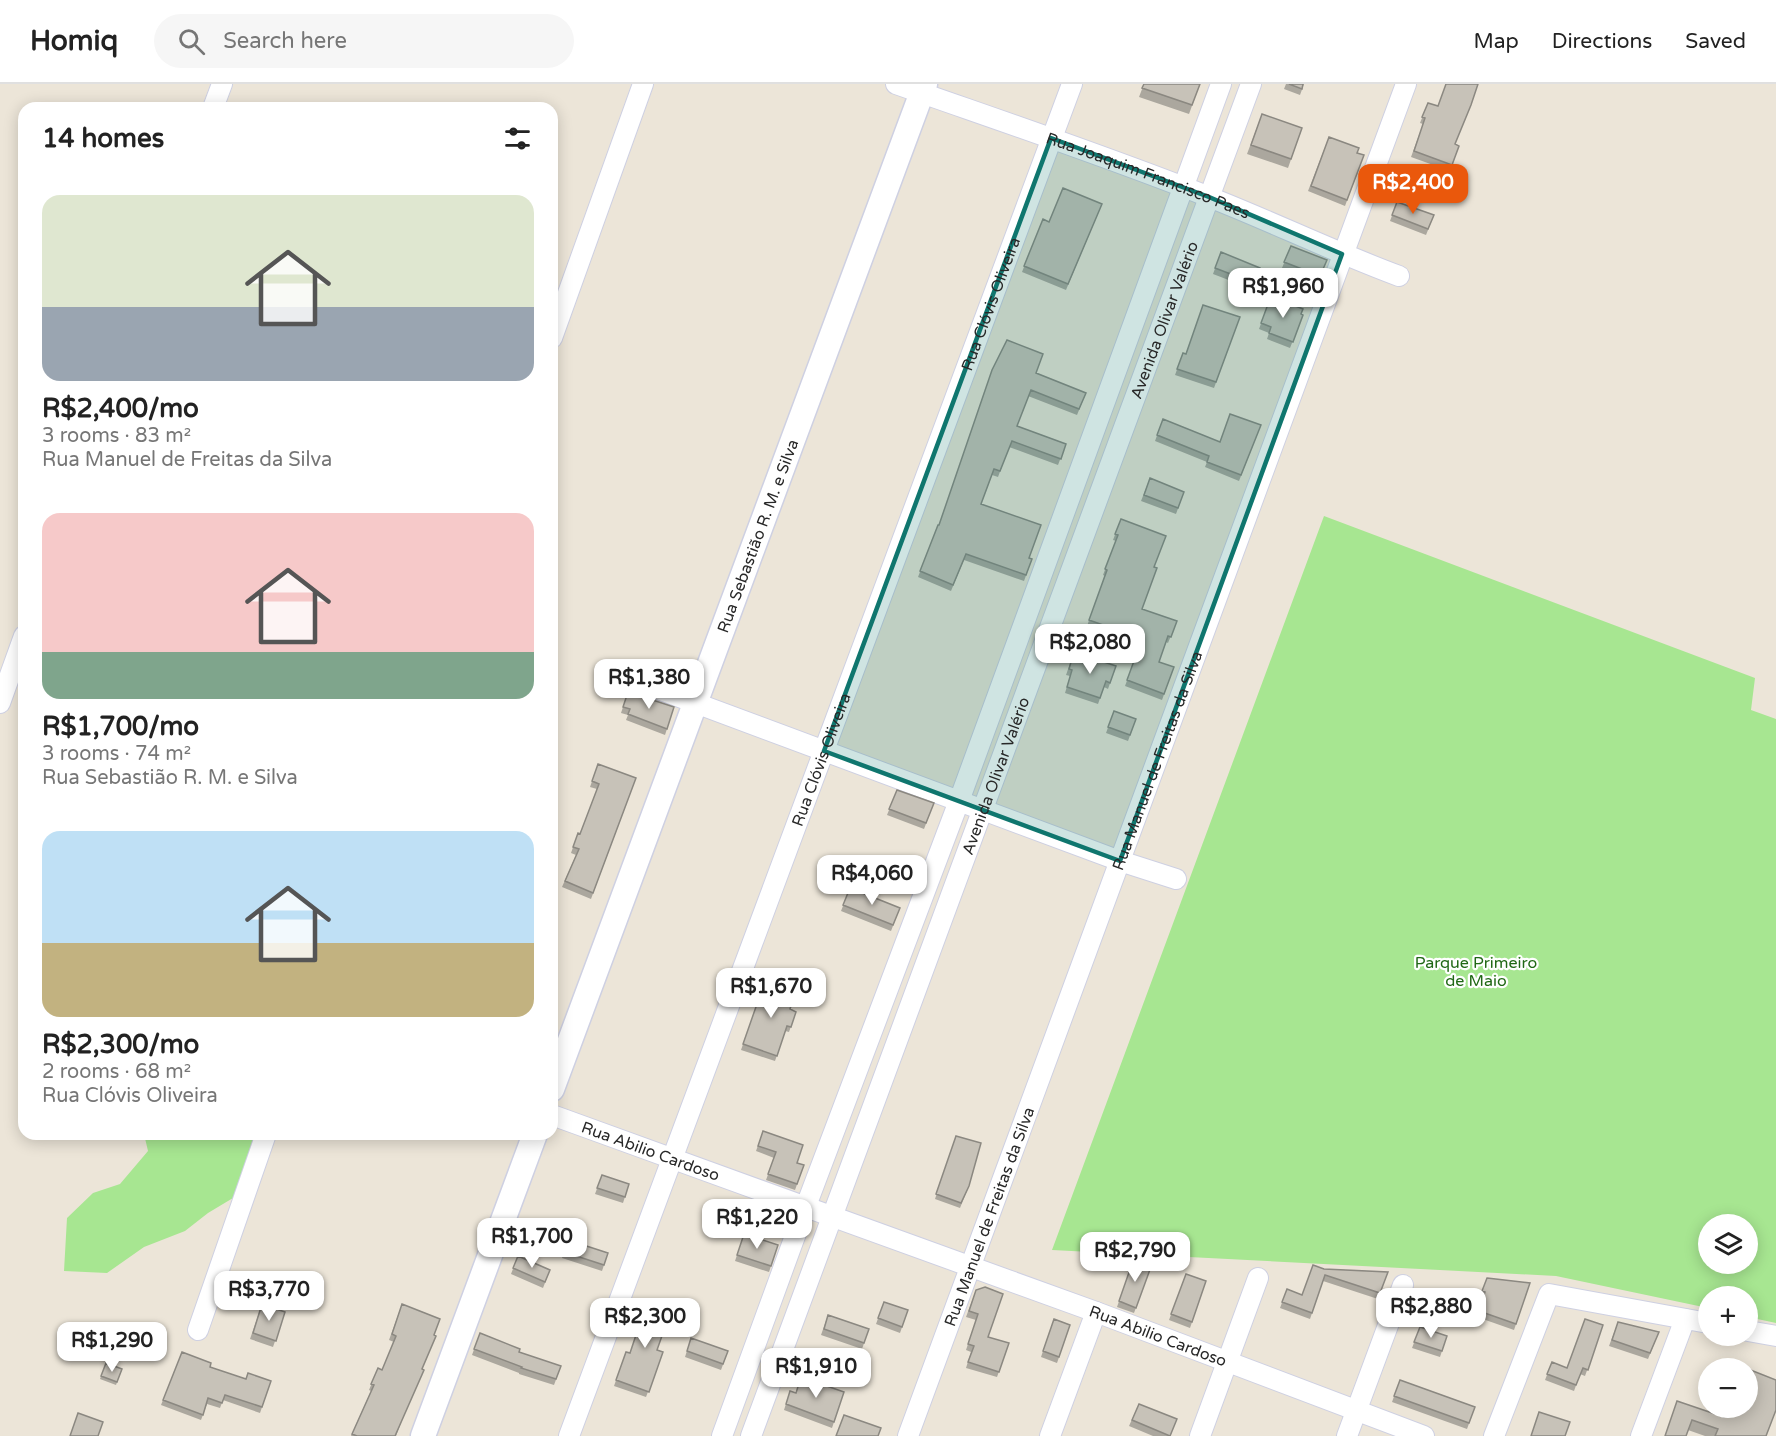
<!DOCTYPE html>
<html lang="en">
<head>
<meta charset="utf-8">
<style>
	:root { --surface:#fff; --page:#f6f6f6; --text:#222; --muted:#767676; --line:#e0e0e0; --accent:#ea580c }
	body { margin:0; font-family:"Varela Round",sans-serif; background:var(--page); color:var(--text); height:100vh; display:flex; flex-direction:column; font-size:22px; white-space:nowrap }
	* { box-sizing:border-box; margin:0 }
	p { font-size:20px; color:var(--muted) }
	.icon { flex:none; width:33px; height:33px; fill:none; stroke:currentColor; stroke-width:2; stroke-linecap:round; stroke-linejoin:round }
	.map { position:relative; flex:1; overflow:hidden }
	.sheet { position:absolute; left:18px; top:18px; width:540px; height:1038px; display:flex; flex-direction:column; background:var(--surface); border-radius:18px; box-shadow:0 3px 15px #0003 }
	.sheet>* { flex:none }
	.buttons { position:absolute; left:1698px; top:1130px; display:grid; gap:12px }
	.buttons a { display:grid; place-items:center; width:60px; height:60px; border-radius:50%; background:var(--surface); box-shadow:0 3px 15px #0003; font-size:30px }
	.price { position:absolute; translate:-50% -51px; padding:0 14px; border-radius:12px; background:#fff; color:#222; font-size:20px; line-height:39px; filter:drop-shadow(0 2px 3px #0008) }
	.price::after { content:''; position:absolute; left:50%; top:36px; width:18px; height:14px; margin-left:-9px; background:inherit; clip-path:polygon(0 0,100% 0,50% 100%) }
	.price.current { background:var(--accent); color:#fff }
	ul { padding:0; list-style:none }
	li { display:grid; align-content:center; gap:12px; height:318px; padding:0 24px }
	li span { display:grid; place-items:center; height:186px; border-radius:18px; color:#555 }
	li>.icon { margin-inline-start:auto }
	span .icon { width:108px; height:108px; fill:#fffc; stroke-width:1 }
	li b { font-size:26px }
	h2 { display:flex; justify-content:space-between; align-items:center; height:72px; padding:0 24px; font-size:26px }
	header { display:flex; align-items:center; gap:36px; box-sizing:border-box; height:84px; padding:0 30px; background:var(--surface); border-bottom:2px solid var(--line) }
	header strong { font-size:28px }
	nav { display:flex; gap:33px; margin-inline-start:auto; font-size:21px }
	.search { width:420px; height:54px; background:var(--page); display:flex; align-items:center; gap:15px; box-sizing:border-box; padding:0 21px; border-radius:33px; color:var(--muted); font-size:22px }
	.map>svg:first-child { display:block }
</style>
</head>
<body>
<header>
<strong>Homiq</strong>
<div class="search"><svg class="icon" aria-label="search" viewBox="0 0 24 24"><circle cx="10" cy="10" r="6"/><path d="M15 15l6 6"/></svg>Search here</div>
<nav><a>Map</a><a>Directions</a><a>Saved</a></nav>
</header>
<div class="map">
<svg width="1776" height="1352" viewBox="0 0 1776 1352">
	<rect width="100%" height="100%" fill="#ece5d8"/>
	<!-- green -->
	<path fill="#a7e691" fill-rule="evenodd" d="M1324 432 1755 594 1751 626 1776 635V1239L1748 1233V1212H1708V1224L1556 1192 1052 1166ZM1708 1140H1748V1179H1708Z
		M144 1050H256L233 1114 208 1129 185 1147 144 1163 107 1189 64 1187 67 1134 93 1109 120 1100 148 1067Z"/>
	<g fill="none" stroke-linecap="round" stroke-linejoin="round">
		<defs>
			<g id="minor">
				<path id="s1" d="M896 0C1001 37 1106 72 1209 113 1273 138 1334 168 1399 192"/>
				<path d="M213 24 222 0"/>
				<path d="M552 254 643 0"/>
				<path d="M631 595 1120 777 1176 795"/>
				<path d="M0 619 24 552"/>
				<path id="s2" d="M552 1031 1096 1228 1424 1352"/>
				<path d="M198 1246 266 1050"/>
				<path d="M1748 1247 1776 1252"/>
				<path id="s3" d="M569 1352 1072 0"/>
				<path d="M722 1352 806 1122 959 717 1221 0"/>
				<path id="s4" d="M751 1352 1251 0"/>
				<path id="s5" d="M908 1352 1406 0"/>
				<path d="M1050 1352 1096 1228"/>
				<path d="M1200 1352 1258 1194"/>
				<path d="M1347 1352 1403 1201"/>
				<path d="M1494 1352 1549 1210 1708 1239"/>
				<path d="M1641 1352 1685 1235"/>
			</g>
			<g id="tertiary">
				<path id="s6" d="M552 1005 925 0"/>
				<path d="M423 1352 535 1050"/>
			</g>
		</defs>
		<!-- minor casing -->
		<use href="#minor" stroke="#ced0e2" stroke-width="22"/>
		<!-- tertiary casing -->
		<use href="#tertiary" stroke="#ced0e2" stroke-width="27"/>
		<!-- minor -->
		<use href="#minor" stroke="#fff" stroke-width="20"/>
		<!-- tertiary -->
		<use href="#tertiary" stroke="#fff" stroke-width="24"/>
	</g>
	<!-- wall -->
	<path fill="#aba79e" d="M1144 0H1200L1189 30 1139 13Z
		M1286 0H1304L1300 11 1284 5Z
		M1428 19 1438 22 1455 61 1459 62 1450 87 1411 73 1423 40 1420 39Z
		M1262 30 1302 44 1288 84 1247 70Z
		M1329 53 1357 69 1364 71 1345 122 1308 107Z
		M1397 118 1434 131 1426 151 1390 137Z
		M1102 120 1066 206 1022 188 1043 135 1049 138Z
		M1291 162 1327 176 1318 198 1282 184Z
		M1221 168 1260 184 1252 205 1213 190Z
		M1271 212 1303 231 1290 264 1267 255 1269 249 1259 245Z
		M1240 233 1214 304 1175 291 1183 269 1186 270Z
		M1036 290 1086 309 1077 331 1028 312 1017 342 1066 360 1058 381 1009 363 998 393 992 391 981 420 1029 474 1032 475 1024 497 964 476 951 507 918 493 938 441H939Z
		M1163 335 1220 358 1261 341 1239 397 1205 383 1207 378 1155 357Z
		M1150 394 1184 408 1176 430 1141 417Z
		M1121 435 1154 483 1142 525 1177 537 1168 559 1166 558 1159 578 1174 583 1162 616 1125 602 1140 561 1087 542 1105 492 1103 491 1116 457 1113 456Z
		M1074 568 1116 582 1108 605 1104 603 1098 620 1065 609 1070 592 1066 591Z
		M628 608 674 623 665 651 626 636 628 631 621 629Z
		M1114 627 1136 635 1128 657 1106 649Z
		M598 680 636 694 591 815 562 803 576 771 571 769 578 749 580 750 597 705 590 703Z
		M897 706 934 719 924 745 887 731Z
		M850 804 900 824 891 847 841 827Z
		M765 897 790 925 796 928 789 948 785 947 775 977 741 966Z
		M763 1047 797 1079 804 1081 795 1106 766 1096 774 1074 756 1067Z
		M956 1052 969 1102 960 1124 935 1115Z
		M602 1091 629 1100 623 1119 595 1110Z
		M744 1150 778 1161 769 1188 735 1177Z
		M568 1156 608 1169 602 1187 562 1174Z
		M518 1172 550 1186 543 1204 511 1190Z
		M1134 1174 1152 1180 1134 1229 1117 1223Z
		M1324 1185 1388 1188 1378 1215 1323 1197 1310 1235 1280 1224 1287 1205 1302 1211Z
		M1186 1190 1206 1197 1190 1244 1169 1236Z
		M1487 1194 1530 1199 1514 1246 1477 1233 1483 1214 1480 1213Z
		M976 1206 988 1253 1009 1259 997 1293 966 1284 971 1268 966 1266 976 1236 966 1233Z
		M884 1218 908 1226 900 1249 876 1240Z
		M262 1220 285 1228 273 1263 250 1255Z
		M402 1220 434 1251 396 1352H351L371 1307 369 1306 378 1284 382 1286 394 1258 389 1256Z
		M828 1231 869 1245 862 1265 821 1251Z
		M1054 1235 1070 1241 1057 1279 1041 1273Z
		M1618 1238 1659 1248 1648 1275 1609 1262Z
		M1603 1241 1585 1292 1580 1290 1574 1307 1545 1296 1552 1278 1567 1284Z
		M1420 1243 1447 1252 1440 1273 1412 1264Z
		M480 1249 519 1268 561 1282 554 1301 519 1290V1289L472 1271Z
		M691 1254 728 1267 721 1286 685 1273Z
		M657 1266 663 1268 646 1313 614 1302 626 1268 630 1269Z
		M182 1268 210 1283 246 1295 271 1297 260 1329 223 1316 220 1324 207 1320 201 1336 161 1321Z
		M106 1279 122 1285 116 1301 100 1295Z
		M1400 1296 1475 1323 1467 1345 1392 1318Z
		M790 1307 796 1309 844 1308 832 1344 784 1326Z
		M1677 1317 1766 1352H1705L1688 1346Z
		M1139 1320 1170 1352H1153L1129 1342Z"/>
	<!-- building -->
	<path fill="#c7c2b8" stroke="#8b8881" stroke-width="1.5" d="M1144 0H1200L1192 21 1142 4Z
		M1289 0H1303L1302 5Z
		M1446 0H1478L1471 21 1455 60 1459 62 1452 81 1414 67 1425 34 1422 33 1428 19 1438 22Z
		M1262 30 1302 44 1291 75 1251 61Z
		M1329 53 1359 64 1357 69 1364 71 1347 116 1311 102Z
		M1063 104 1102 120 1068 200 1024 182 1043 135 1049 138Z
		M1397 118 1434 131 1428 145 1392 131Z
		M1291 162 1327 176 1320 192 1284 178Z
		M1221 168 1260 184 1254 199 1215 184Z
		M1271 212 1303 225 1301 230 1303 231 1293 258 1269 249 1271 243 1261 239Z
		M1203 221 1240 233 1216 298 1177 285 1183 269 1186 270Z
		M1007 256 1043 270 1036 289 1086 309 1079 325 1031 306 1017 342 1066 360 1061 375 1012 357 1000 387 994 385 981 420 1041 441 1029 474 1032 475 1026 491 966 470 953 501 920 487 938 441H939L992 286Z
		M1230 330 1261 341 1241 391 1207 378 1209 372 1157 351 1163 335 1220 358Z
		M1150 394 1184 408 1178 424 1144 411Z
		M1121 435 1166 452 1154 483 1157 484 1142 525 1177 537 1171 553 1168 552 1159 578 1174 583 1164 610 1127 596 1142 555 1089 536 1107 486 1105 485 1118 451 1115 450Z
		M1074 568 1116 582 1110 599 1106 597 1100 614 1067 603 1072 586 1069 585Z
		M628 608 674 623 667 645 628 630 630 625 623 623Z
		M1114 627 1136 635 1130 651 1108 643Z
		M598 680 636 694 593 809 565 797 579 765 573 763 578 749 580 750 599 700 592 697Z
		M897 706 934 719 926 739 889 725Z
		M850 804 900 824 893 841 843 821Z
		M765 897 796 908 790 925 796 928 791 943 787 942 777 972 743 960Z
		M763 1047 803 1061 797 1079 804 1081 797 1100 768 1090 776 1068 758 1062Z
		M956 1052 981 1059 969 1102 961 1119 936 1110Z
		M602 1091 629 1100 625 1113 597 1104Z
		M744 1150 778 1161 771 1182 737 1171Z
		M568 1156 608 1169 604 1181 564 1168Z
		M518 1172 550 1186 545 1198 513 1184Z
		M1134 1174 1152 1180 1136 1224 1119 1217Z
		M1313 1181 1324 1185 1388 1188 1380 1209 1325 1191 1312 1229 1282 1218 1287 1205 1302 1211Z
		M1186 1190 1206 1197 1192 1238 1171 1230Z
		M1487 1194 1530 1199 1516 1240 1479 1227 1485 1208 1482 1207Z
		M985 1203 1003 1210 988 1253 1009 1259 999 1288 968 1278 974 1262 968 1260 978 1230 969 1227 976 1206Z
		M648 1215 670 1224 668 1231 669 1232 657 1266 663 1268 649 1308 616 1296 626 1268 630 1269Z
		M884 1218 908 1226 902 1243 878 1234Z
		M262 1220 285 1228 276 1257 253 1249Z
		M402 1220 440 1235 434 1251 436 1252 422 1285 424 1286 395 1352H357L352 1350 374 1301 371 1300 378 1284 382 1286 396 1252 392 1250Z
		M828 1231 869 1245 864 1259 824 1245Z
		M1054 1235 1070 1241 1059 1273 1043 1267Z
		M1585 1235 1603 1241 1588 1286 1583 1284 1576 1301 1547 1290 1552 1278 1567 1284Z
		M1618 1238 1659 1248 1650 1269 1612 1256Z
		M1420 1243 1447 1252 1442 1267 1414 1258Z
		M480 1249 520 1265 519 1268 561 1282 556 1295 521 1284 522 1283 474 1265Z
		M691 1254 728 1267 723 1280 687 1267Z
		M182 1268 211 1279 210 1283 246 1295 248 1289 271 1297 262 1323 225 1311 222 1319 208 1314 203 1331 163 1316Z
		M106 1279 122 1285 117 1298 101 1292Z
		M1748 1285 1776 1296V1326L1766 1352H1715L1718 1345 1692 1336 1686 1352H1665L1677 1317 1724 1333 1728 1323H1748Z
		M801 1293 844 1308 834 1338 786 1320 790 1307 796 1309Z
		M1400 1296 1475 1323 1469 1339 1394 1312Z
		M1139 1320 1177 1335 1170 1352 1132 1336Z
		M1539 1328 1570 1338 1565 1352H1531Z
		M78 1329 103 1338 98 1352H70Z
		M844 1331 881 1344 878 1352H836Z"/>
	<!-- marked area -->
	<path fill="#0f766e" fill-opacity="0.2" stroke="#0f766e" stroke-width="4.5" stroke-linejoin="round" d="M1051 54 1209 113 1342 170 1120 777 824 667Z"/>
	<g text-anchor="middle" stroke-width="4.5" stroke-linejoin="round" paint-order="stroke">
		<!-- street labels -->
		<g font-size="16" fill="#282828" stroke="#fff">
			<text dy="6" stroke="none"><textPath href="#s1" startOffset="268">Rua Joaquim Francisco Paes</textPath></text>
			<text dy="6" stroke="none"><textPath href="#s3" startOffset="1208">Rua Clóvis Oliveira</textPath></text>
			<text dy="6" stroke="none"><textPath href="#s4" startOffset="1190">Avenida Olivar Valério</textPath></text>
			<text dy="6" stroke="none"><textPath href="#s6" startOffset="590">Rua Sebastião R. M. e Silva</textPath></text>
			<text dy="6" stroke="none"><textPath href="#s3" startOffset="722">Rua Clóvis Oliveira</textPath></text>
			<text dy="6" stroke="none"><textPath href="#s5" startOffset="720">Rua Manuel de Freitas da Silva</textPath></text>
			<text dy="6" stroke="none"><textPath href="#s4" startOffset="704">Avenida Olivar Valério</textPath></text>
			<text dy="6" stroke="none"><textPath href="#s2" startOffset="105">Rua Abilio Cardoso</textPath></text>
			<text dy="6" stroke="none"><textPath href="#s5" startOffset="234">Rua Manuel de Freitas da Silva</textPath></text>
			<text dy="6" stroke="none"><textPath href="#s2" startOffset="645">Rua Abilio Cardoso</textPath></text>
		</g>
		<!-- park labels -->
		<g font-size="16" fill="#206815" stroke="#fff">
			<text x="1476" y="884">Parque Primeiro<tspan x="1476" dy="18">de Maio</tspan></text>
		</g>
	</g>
</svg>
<div class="buttons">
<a><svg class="icon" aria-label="layers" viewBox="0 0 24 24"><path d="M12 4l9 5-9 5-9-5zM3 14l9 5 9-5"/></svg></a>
<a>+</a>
<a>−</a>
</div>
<b class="price current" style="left:1413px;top:131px">R$2,400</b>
<b class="price" style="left:1283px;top:235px">R$1,960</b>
<b class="price" style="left:1090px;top:591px">R$2,080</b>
<b class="price" style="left:649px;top:626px">R$1,380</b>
<b class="price" style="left:872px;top:822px">R$4,060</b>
<b class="price" style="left:771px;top:935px">R$1,670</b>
<b class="price" style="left:757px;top:1166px">R$1,220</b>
<b class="price" style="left:532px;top:1185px">R$1,700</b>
<b class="price" style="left:1135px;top:1199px">R$2,790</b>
<b class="price" style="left:269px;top:1238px">R$3,770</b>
<b class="price" style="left:1431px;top:1255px">R$2,880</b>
<b class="price" style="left:645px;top:1265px">R$2,300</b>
<b class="price" style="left:112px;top:1289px">R$1,290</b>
<b class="price" style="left:816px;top:1315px">R$1,910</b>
<section class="sheet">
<h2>14 homes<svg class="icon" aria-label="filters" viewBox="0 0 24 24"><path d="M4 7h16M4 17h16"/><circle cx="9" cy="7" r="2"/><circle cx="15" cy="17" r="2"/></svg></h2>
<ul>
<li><span style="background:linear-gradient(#dfe7d0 60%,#9aa5b1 0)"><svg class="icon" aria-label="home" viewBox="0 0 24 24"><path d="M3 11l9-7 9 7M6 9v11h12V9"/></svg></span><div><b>R$2,400/mo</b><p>3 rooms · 83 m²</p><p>Rua Manuel de Freitas da Silva</p></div></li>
<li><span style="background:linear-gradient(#f6c9c9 75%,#7fa58c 0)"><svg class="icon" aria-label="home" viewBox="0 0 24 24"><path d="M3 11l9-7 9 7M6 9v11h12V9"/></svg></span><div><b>R$1,700/mo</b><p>3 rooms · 74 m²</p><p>Rua Sebastião R. M. e Silva</p></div></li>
<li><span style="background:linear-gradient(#bfe0f5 60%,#c2b280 0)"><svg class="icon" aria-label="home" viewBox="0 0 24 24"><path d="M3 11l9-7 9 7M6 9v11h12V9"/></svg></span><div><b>R$2,300/mo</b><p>2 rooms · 68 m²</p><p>Rua Clóvis Oliveira</p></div></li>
</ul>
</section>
</div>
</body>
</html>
